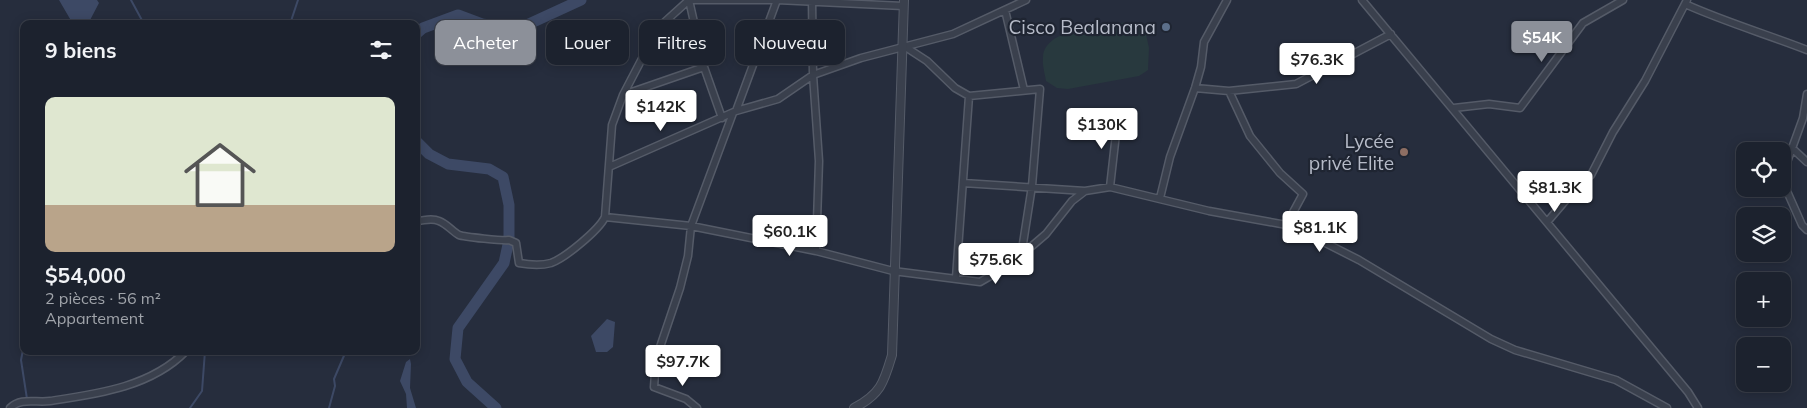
<!DOCTYPE html>
<html lang="fr">
<head>
<meta charset="utf-8">
<style>
	:root { --surface:#1c222e; --page:#292f3a; --text:#f1f3f6; --muted:#a0a4aa; --line:#3a3f4a; --accent:#8c9099 }
	body { margin:0; font-family:Mulish,sans-serif; background:var(--page); color:var(--text); height:100vh; display:flex; flex-direction:column; font-size:19px; white-space:nowrap }
	* { box-sizing:border-box; margin:0 }
	p { font-size:16px; color:var(--muted) }
	.icon { flex:none; width:28px; height:28px; fill:none; stroke:currentColor; stroke-width:2; stroke-linecap:round; stroke-linejoin:round }
	.map { position:relative; flex:1; overflow:hidden }
	.side { position:absolute; left:20px; top:20px; width:400px; height:335px; display:flex; flex-direction:column; background:var(--surface); border-radius:10px; box-shadow:0 2px 12px #0003,0 0 0 1px var(--line) }
	.side>* { flex:none }
	.hud { position:absolute; left:435px; top:20px; width:475px; height:45px; display:flex; gap:10px }
	.tools { position:absolute; left:1736px; top:142px; display:grid; gap:10px }
	.tools a { display:grid; place-items:center; width:55px; height:55px; border-radius:10px; background:var(--surface); box-shadow:0 2px 12px #0003,0 0 0 1px var(--line); font-size:25px }
	.price { position:absolute; translate:-50% -42px; padding:0 11px; border-radius:5px; background:#fff; color:#222; font-size:16px; line-height:32px; filter:drop-shadow(0 1px 2px #0008) }
	.price::after { content:''; position:absolute; left:50%; top:30px; width:15px; height:11px; margin-left:-8px; background:inherit; clip-path:polygon(0 0,100% 0,50% 100%) }
	.price.current { background:var(--accent); color:#fff }
	ul { padding:0; list-style:none }
	li { display:grid; align-content:center; gap:10px; height:265px; padding:0 25px }
	li span { display:grid; place-items:center; height:155px; border-radius:10px; color:#555 }
	li>.icon { margin-inline-start:auto }
	span .icon { width:90px; height:90px; fill:#fffc; stroke-width:1 }
	li b { font-size:21px }
	h2 { display:flex; justify-content:space-between; align-items:center; height:60px; padding:0 25px; font-size:21px }
	.pill { padding:0 18px; border-radius:10px; background:var(--surface); box-shadow:0 2px 12px #0003,0 0 0 1px var(--line); font-size:18px; line-height:45px }
	.pill.current { background:var(--accent); color:#fff }
	.map>svg:first-child { display:block }
</style>
</head>
<body>
<div class="map">
<svg width="1807" height="408" viewBox="0 0 1807 408">
	<rect width="100%" height="100%" fill="#262d3d"/>
	<!-- green -->
	<path fill="#28393e" d="M1128 22 1145 30 1149 48 1148 70 1139 76 1068 89 1057 88 1046 81C1045 74 1042 65 1043 57 1045 27 1104 26 1128 22Z"/>
	<!-- water -->
	<path fill="#3d4965" d="M59 0H97L99 3 88 24H73Z
		M607 319 615 322 613 347 607 352H596L591 336Z
		M410 359 411 364 410 388 416 408H407L406 394 400 381 406 362Z"/>
	<g fill="none" stroke-linecap="round" stroke-linejoin="round">
		<!-- stream -->
		<path stroke="#3d4965" stroke-width="2" d="M131 0 144 24
			M290 24 298 0
			M24 345 21 360 27 399
			M190 408 202 391 205 351
			M329 408 335 386 334 379 346 351"/>
		<!-- river -->
		<path stroke="#3d4965" stroke-width="11" d="M416 34 423 28 458 15 482 24 518 29 581 0
			M416 141 429 154 448 164 489 169 503 177 509 205V240L504 263 458 328 455 359 467 382 496 408"/>
		<defs>
			<path id="minor" d="M689 0H777L903 6
				M689 0 704 67 722 118
				M812 0 813 75 819 161 816 251
				M1362 0 1688 392 1698 408
				M1685 4C1725 22 1766 34 1807 50
				M1005 10 1024 90
				M1195 88 1229 91 1296 84 1391 34
				M1229 91 1250 136 1280 173 1303 194 1290 218 1292 226
				M623 95 704 67
				M1454 108 1489 104 1520 108 1583 23 1623 0
				M736 111 777 0
				M1793 149 1807 162
				M609 167 736 111 778 99 813 75 861 58 953 34 1026 0
				M1782 176 1803 118 1807 94
				M1782 180 1802 225 1807 230
				M963 183 1085 191
				M1110 187 1118 116
				M1160 198 1170 157 1195 88 1201 67 1204 42 1227 0
				M605 217 691 226 816 251 893 271 980 282 1011 264 1022 250 1032 186 1040 89 969 96 955 88 927 61 907 48
				M416 221C424 221 431 217 439 221 447 224 452 231 459 235 464 237 504 241 509 240L516 243 519 263C530 265 540 266 551 263 565 258 599 230 605 217L612 125 623 95 658 28 689 0
				M1548 221 1577 187 1591 175 1613 132 1645 81 1687 0
				M1022 250 1032 246 1046 234 1072 201 1085 191 1110 187 1209 211 1292 226 1359 260 1491 339 1515 350 1616 380 1667 408
				M956 278 969 96
				M10 408C21 397 36 403 50 401 97 394 151 387 186 351
				M697 408 686 399 654 387 656 359 680 288 688 256 691 226 733 113"/>
			<path id="tertiary" d="M854 408C881 394 884 382 892 355L904 0"/>
		</defs>
		<!-- minor casing -->
		<use href="#minor" stroke="#555b68" stroke-width="9"/>
		<!-- tertiary casing -->
		<use href="#tertiary" stroke="#555b68" stroke-width="10"/>
		<!-- minor -->
		<use href="#minor" stroke="#3a404d" stroke-width="6"/>
		<!-- tertiary -->
		<use href="#tertiary" stroke="#3a404d" stroke-width="8"/>
	</g>
	<!-- markers -->
	<circle fill="#5c6f8a" stroke="#1f2532" stroke-width="2" cx="1166" cy="27" r="5"/>
	<circle fill="#8d6e63" stroke="#1f2532" stroke-width="2" cx="1404" cy="152" r="5"/>
	<g text-anchor="middle" stroke-width="4.5" stroke-linejoin="round" paint-order="stroke">
		<!-- poi labels -->
		<g font-size="19" fill="#b6bbc8" stroke="#1f2532" text-anchor="end">
			<text x="1156" y="34">Cisco Bealanana</text>
			<text x="1394" y="148">Lycée<tspan x="1394" dy="22">privé Elite</tspan></text>
		</g>
	</g>
</svg>
<div class="tools">
<a><svg class="icon" aria-label="locate" viewBox="0 0 24 24"><circle cx="12" cy="12" r="6"/><path d="M12 2v4M12 18v4M2 12h4M18 12h4"/></svg></a>
<a><svg class="icon" aria-label="layers" viewBox="0 0 24 24"><path d="M12 4l9 5-9 5-9-5zM3 14l9 5 9-5"/></svg></a>
<a>+</a>
<a>−</a>
</div>
<b class="price current" style="left:1542px;top:63px">$54K</b>
<b class="price" style="left:1317px;top:85px">$76.3K</b>
<b class="price" style="left:661px;top:132px">$142K</b>
<b class="price" style="left:1102px;top:150px">$130K</b>
<b class="price" style="left:1555px;top:213px">$81.3K</b>
<b class="price" style="left:1320px;top:253px">$81.1K</b>
<b class="price" style="left:790px;top:257px">$60.1K</b>
<b class="price" style="left:996px;top:285px">$75.6K</b>
<b class="price" style="left:683px;top:387px">$97.7K</b>
<div class="hud">
<a class="pill current">Acheter</a>
<a class="pill">Louer</a>
<a class="pill">Filtres</a>
<a class="pill">Nouveau</a>
</div>
<section class="side">
<h2>9 biens<svg class="icon" aria-label="filters" viewBox="0 0 24 24"><path d="M4 7h16M4 17h16"/><circle cx="9" cy="7" r="2"/><circle cx="15" cy="17" r="2"/></svg></h2>
<ul>
<li><span style="background:linear-gradient(#dfe7d0 70%,#b9a48a 0)"><svg class="icon" aria-label="home" viewBox="0 0 24 24"><path d="M3 11l9-7 9 7M6 9v11h12V9"/></svg></span><div><b>$54,000</b><p>2 pièces · 56 m²</p><p>Appartement</p></div></li>
</ul>
</section>
</div>
</body>
</html>
